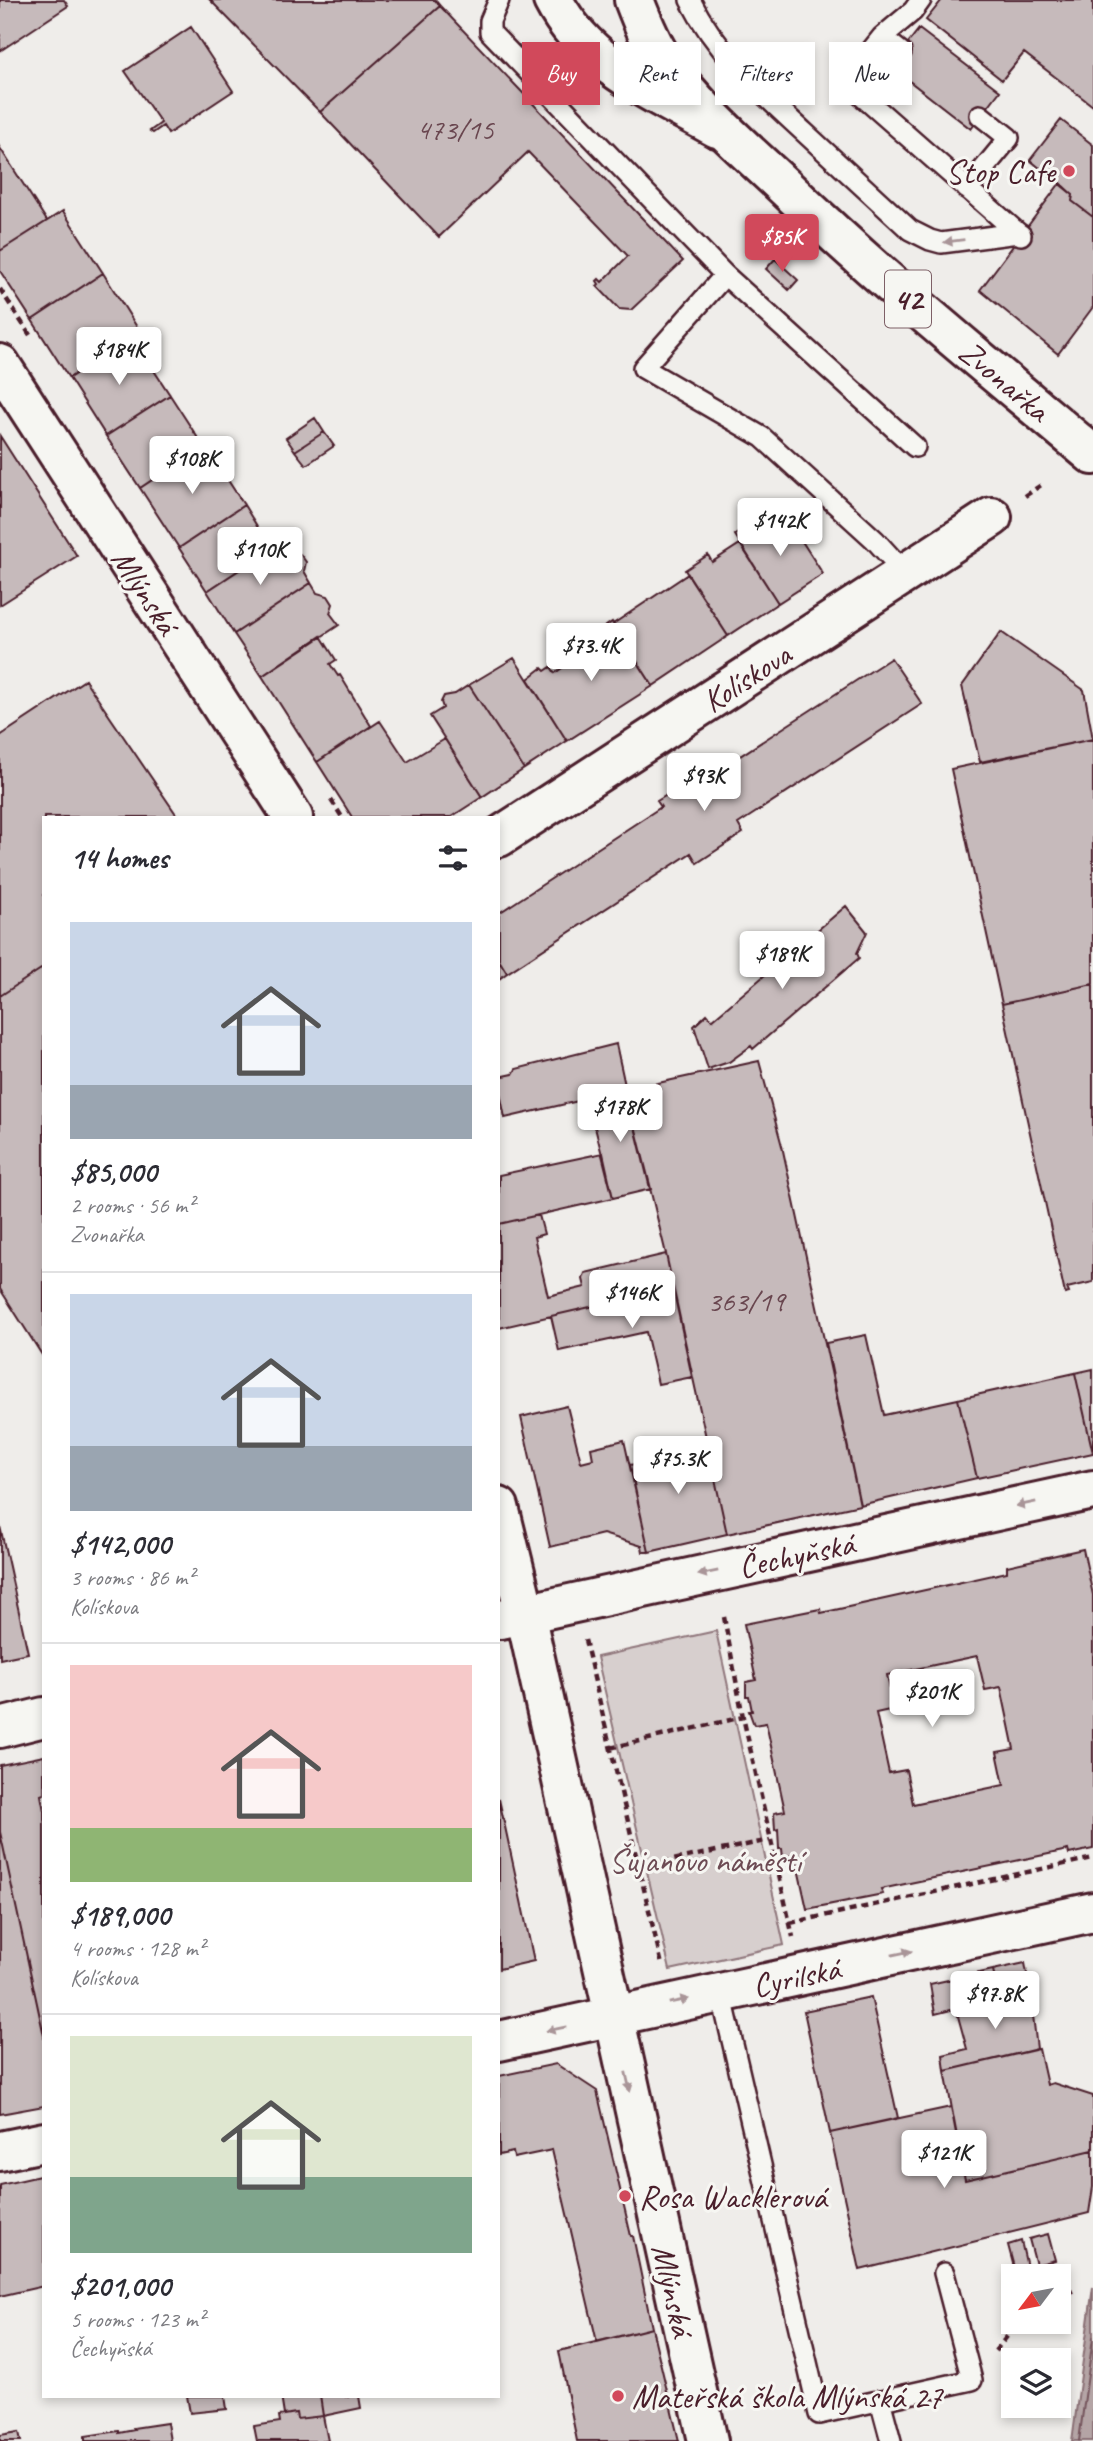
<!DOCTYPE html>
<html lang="en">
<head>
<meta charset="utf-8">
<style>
	:root { --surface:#fff; --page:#f7f7f7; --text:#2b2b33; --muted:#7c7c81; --line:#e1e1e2; --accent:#d1495b }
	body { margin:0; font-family:Caveat,sans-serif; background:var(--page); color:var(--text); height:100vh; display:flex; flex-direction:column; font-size:26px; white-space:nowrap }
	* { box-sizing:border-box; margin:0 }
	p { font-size:23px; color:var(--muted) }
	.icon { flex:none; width:38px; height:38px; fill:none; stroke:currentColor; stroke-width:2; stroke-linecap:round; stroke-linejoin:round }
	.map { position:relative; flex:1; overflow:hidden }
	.side { position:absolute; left:42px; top:816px; width:458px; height:1582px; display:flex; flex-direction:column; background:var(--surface); border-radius:0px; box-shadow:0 4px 10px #0003 }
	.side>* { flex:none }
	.banner { position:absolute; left:522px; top:42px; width:466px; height:63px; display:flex; gap:14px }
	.needle { width:46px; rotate:238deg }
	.buttons { position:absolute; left:1001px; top:2264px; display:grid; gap:14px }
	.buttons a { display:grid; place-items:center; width:70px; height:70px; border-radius:0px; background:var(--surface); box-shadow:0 4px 10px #0003; font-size:35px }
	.price { position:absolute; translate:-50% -60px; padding:0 16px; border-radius:7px; background:#fff; color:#222; font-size:23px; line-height:46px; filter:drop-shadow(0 2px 4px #0008) }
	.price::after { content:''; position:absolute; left:50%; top:42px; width:21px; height:16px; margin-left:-10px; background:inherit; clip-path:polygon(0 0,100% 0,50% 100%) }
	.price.active { background:var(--accent); color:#fff }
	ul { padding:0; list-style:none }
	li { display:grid; align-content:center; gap:14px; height:371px; padding:0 28px }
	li+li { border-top:2px solid var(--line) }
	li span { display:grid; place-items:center; height:217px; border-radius:0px; color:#555 }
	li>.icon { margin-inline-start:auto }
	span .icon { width:126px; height:126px; fill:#fffc; stroke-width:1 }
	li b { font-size:30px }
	h2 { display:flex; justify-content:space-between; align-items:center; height:84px; padding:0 28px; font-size:30px }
	.tag { padding:0 24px; border-radius:0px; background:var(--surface); box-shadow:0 4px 10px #0003; font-size:24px; line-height:63px }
	.tag.active { background:var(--accent); color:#fff }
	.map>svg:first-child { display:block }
</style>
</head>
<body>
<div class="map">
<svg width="1093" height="2441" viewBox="0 0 1093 2441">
	<rect width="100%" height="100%" fill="#efedea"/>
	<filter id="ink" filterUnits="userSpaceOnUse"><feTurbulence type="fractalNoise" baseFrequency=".0143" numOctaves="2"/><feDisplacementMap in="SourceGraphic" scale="14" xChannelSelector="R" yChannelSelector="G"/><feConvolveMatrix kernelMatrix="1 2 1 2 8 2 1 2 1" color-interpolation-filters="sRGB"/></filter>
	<g filter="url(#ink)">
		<!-- green -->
		<path fill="#d7cfce" stroke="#90777c" stroke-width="2" d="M716 1631 784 1945 670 1970 597 1657Z"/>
		<!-- water -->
		<path fill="#b4a4a5" stroke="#8a6f74" stroke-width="2" d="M1093 2287V2441H1072L1092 2294Z"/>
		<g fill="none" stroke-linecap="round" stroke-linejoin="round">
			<!-- shore -->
			<path stroke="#74545c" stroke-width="2" d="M1079 2441 1093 2337"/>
		</g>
		<!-- building -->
		<path fill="#c6babb" stroke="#4a1f2b" stroke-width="2" fill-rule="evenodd" d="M0 0H64L68 6 0 51Z
			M210 0H435L440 6 320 112Z
			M942 0H1093V106L1024 53 1002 80 926 20Z
			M440 6 683 261 631 310 619 309 597 286 599 284 597 281 599 279 602 282 628 256 528 152 439 237 320 112Z
			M191 27 233 91 168 134 163 126 153 133 150 131 161 123 125 71Z
			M919 29 1000 91 971 129 890 66Z
			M1061 120 1093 145V217L1072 201 1073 195 1030 160Z
			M0 148 47 221 0 251Z
			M1060 183 1073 195 1072 201 1093 217V307L1058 354 980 290Z
			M63 211 103 273 32 320 0 271V251Z
			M775 259 798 280 789 290 766 269Z
			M103 273 140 332 69 378 32 320Z
			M132 337 170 395 106 436 69 378Z
			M170 395 203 446 140 488 106 436Z
			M315 418 324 432 295 451 286 438Z
			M324 432 334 446 306 465 295 451Z
			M0 436 77 556 0 605Z
			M205 445 244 505 179 548 140 488Z
			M244 505 271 549 207 591 179 548Z
			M787 518 823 574 778 603 735 535 755 521 763 533Z
			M283 541 291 553 300 554 306 562 304 571 311 583 234 634 207 591Z
			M740 544 778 603 728 636 685 570 708 555 712 562Z
			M688 574 728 636 653 686 613 624Z
			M311 583 317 593 328 596 333 604 330 613 339 625 262 676 234 634Z
			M612 622 653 686 567 741 528 679 542 668 545 671 551 667 555 673 566 665 565 662 581 652 577 646Z
			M1001 632 1084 690 1093 739 980 762 962 686Z
			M321 636 336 660 330 664 338 676 340 675 371 726 317 762 262 676Z
			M514 658 567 741 524 769 469 685Z
			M891 658 922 704 738 824 743 833 697 863 691 853 507 973 499 960V913L661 807 657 801 703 773 706 778Z
			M85 680 178 817H44V967L0 996V736Z
			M469 685 524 769 482 797 430 716 443 708 441 702 444 696 455 694Z
			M380 721 407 762 445 739 482 797 451 817H352L317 762Z
			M1093 739V984L1002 1004 951 769Z
			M846 906 867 932 857 953 859 958 753 1049 751 1046 729 1062 708 1069 694 1026 707 1014 712 1020Z
			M499 960 507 973 499 979Z
			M44 967V1358L0 1289V996Z
			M1093 984V1282L1067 1288 1069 1293 1065 1294 1002 1004Z
			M616 1044 626 1090 505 1118 499 1088V1077L513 1074 516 1069Z
			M759 1061 782 1146 860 1505 727 1534 666 1254 626 1090Z
			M626 1090 651 1189 613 1198 588 1100Z
			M603 1153 613 1198 499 1224V1175Z
			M539 1215 544 1234 534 1237 548 1296 585 1287 583 1279 585 1273 666 1254 673 1288 499 1328V1224Z
			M673 1288 692 1377 658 1384 646 1332 559 1351 551 1316Z
			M866 1335 884 1415 958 1399 977 1478 860 1505 826 1343Z
			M1093 1369V1449H1092L1075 1373Z
			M1075 1373 1093 1453 977 1478 958 1399Z
			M567 1406 581 1462 593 1459 591 1448 624 1440 649 1552H643L642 1546 603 1534 550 1547 521 1417Z
			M686 1438 689 1452 708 1447 727 1534 649 1552 630 1465 657 1459 654 1445Z
			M0 1526 28 1653 0 1659Z
			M1083 1549 1093 1595V1849L1069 1854 1068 1850 881 1889 883 1894 807 1909 795 1855 783 1857 782 1849H779L778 1829 775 1830 774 1813 785 1811 766 1723 754 1725 749 1711H752L749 1696H746V1682L756 1680 744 1624 820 1609 821 1613 1007 1572V1566ZM977 1656 985 1690 1001 1687 1014 1749 997 1752 1004 1785 913 1804 906 1770 889 1773 876 1713 894 1709 887 1675Z
			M44 1756V1794L41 1795 44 1811V2036L0 1832V1765Z
			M499 1799 534 1961 499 1969Z
			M0 1832 44 2036V2106L0 2114Z
			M1025 1963 1030 1990 999 1998 993 1970Z
			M993 1970 999 1998 935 2014 930 1984Z
			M1030 1990 1037 2049 945 2071 943 2055 967 2049 956 2009Z
			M871 1997 898 2118 830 2133 804 2011Z
			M1039 2049 1047 2085 1053 2083 1093 2096V2150L965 2180 945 2071Z
			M556 2064 597 2091 631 2236H633L652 2328 597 2342 552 2150 514 2158 513 2152 499 2155V2076Z
			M951 2107 965 2180 1093 2150V2187L1089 2213 860 2270 830 2133Z
			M44 2175V2286L0 2296V2185Z
			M1048 2234 1055 2260 1036 2265 1029 2239Z
			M1021 2241 1027 2267 1015 2271 1008 2245Z
			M652 2328 679 2441H577L559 2351Z
			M187 2396H225L227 2409 190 2413Z
			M281 2396H320L323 2416 297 2419 296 2413 284 2415Z
			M320 2396H359L361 2408 323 2416Z
			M296 2413 297 2419 323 2416 328 2441H257L254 2426 280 2422 279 2416Z
			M167 2423 170 2441H85V2436L119 2431V2433L134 2430 133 2428Z
			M19 2432 21 2441H0V2435Z"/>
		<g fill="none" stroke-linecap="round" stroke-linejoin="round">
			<defs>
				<path id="service" d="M499 0 490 21V32L725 275 915 447
					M690 0C717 54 761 92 804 132 840 165 875 198 910 230L930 240 941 243 1018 233 1021 235
					M921 0 913 11 882 37 846 82 1018 233
					M882 37 901 52
					M967 189 1009 138 980 115
					M725 275 643 368 762 437 875 540 906 574
					M721 1993 819 2414 972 2380 944 2273
					M880 2400 891 2441"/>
				<path id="minor" d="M553 0C586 65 657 94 717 128
					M0 364 293 817
					M499 837 992 517
					M499 1507 525 1613 708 2441
					M501 1619 1093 1490
					M0 1728 44 1717
					M499 2041 1093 1912
					M0 2151 44 2142"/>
				<path id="primary" d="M634 0C642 21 651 44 664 62 699 111 746 150 789 191 886 284 991 369 1093 455"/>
			</defs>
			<!-- service casing -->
			<use href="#service" stroke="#4a1f2b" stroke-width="24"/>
			<!-- minor casing -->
			<use href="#minor" stroke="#4a1f2b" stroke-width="44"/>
			<!-- primary casing -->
			<use href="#primary" stroke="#4a1f2b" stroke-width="44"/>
			<!-- path -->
			<path stroke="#4a1f2b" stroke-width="4.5" stroke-dasharray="7 5" stroke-linecap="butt" d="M0 289 30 335
				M1025 496 1044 483
				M331 800 342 817
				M724 1617 743 1717 793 1937
				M585 1640 662 1965
				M610 1748 743 1717
				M639 1867 770 1840
				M790 1923 1093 1858
				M1059 2297 1073 2291
				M995 2351 1019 2322"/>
			<!-- service -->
			<use href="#service" stroke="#f6f6f2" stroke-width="19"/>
			<!-- minor -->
			<use href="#minor" stroke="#f6f6f2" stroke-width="38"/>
			<!-- primary -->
			<use href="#primary" stroke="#f6f6f2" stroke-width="38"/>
		</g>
		<!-- one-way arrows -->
		<defs><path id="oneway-solid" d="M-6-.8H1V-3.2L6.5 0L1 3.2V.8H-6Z" transform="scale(1.75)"/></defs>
		<g fill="#a99598">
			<use href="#oneway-solid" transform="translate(954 241) rotate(173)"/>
			<use href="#oneway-solid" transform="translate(1026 1504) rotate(168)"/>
			<use href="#oneway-solid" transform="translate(708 1573) rotate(168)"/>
			<use href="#oneway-solid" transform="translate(902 1953) rotate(-12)"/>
			<use href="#oneway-solid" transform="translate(679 2001) rotate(-12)"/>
			<use href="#oneway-solid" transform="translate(556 2029) rotate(168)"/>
			<use href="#oneway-solid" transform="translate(628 2082) rotate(77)"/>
		</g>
	</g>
	<!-- markers -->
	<g fill="#d1495b" stroke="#f6f6f2" stroke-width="2.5">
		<circle cx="1069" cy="171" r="7"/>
		<circle cx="625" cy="2196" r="7"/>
		<circle cx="618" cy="2396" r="7"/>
	</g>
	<g text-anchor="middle" stroke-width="6" stroke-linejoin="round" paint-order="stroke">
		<!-- number labels -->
		<g font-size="30" fill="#69464f">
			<text x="455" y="139">473/15</text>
			<text x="746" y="1311">363/19</text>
		</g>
		<!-- shield labels -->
		<rect fill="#f6f6f2" stroke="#7e6067" stroke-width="2" x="885" y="270.5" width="46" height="57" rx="5"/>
		<g font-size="32" font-weight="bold" fill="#4a1f2b">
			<text x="908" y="310">42</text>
		</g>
		<!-- poi labels -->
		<g font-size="33" fill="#4a1f2b" stroke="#f6f6f2" text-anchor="start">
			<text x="1055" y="183" text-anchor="end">Stop Cafe</text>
			<text x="639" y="2208">Rosa Wacklerová</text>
			<text x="632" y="2408">Mateřská škola Mlýnská 27</text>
		</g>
		<!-- street labels -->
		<g font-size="33" fill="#4a1f2b" stroke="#f6f6f2">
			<text transform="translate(1005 380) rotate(40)" y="12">Zvonařka</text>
			<text transform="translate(146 591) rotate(57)" y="12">Mlýnská</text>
			<text transform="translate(746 677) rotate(-33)" y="12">Kolískova</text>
			<text transform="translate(796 1554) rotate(-12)" y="12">Čechyňská</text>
			<text transform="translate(796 1976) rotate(-12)" y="12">Cyrilská</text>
			<text transform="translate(674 2290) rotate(77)" y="12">Mlýnská</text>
		</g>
		<!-- park labels -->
		<g font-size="33" fill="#6d4b54" stroke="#f6f6f2">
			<text x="705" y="1872">Šujanovo náměstí</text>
		</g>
	</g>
</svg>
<div class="buttons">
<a><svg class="needle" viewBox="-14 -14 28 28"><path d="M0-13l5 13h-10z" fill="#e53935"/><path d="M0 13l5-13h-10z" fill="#7c7c81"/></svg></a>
<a><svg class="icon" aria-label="layers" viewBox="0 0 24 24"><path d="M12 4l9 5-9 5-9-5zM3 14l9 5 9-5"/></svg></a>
</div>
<b class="price active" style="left:782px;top:274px">$85K</b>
<b class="price" style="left:119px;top:387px">$184K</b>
<b class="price" style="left:192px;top:496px">$108K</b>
<b class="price" style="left:780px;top:558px">$142K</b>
<b class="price" style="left:260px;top:587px">$110K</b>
<b class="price" style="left:591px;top:683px">$73.4K</b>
<b class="price" style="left:704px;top:813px">$93K</b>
<b class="price" style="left:782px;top:991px">$189K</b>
<b class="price" style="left:620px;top:1144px">$178K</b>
<b class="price" style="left:632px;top:1330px">$146K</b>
<b class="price" style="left:678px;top:1496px">$75.3K</b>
<b class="price" style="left:932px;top:1729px">$201K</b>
<b class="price" style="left:995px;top:2031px">$97.8K</b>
<b class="price" style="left:944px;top:2190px">$121K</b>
<div class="banner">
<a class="tag active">Buy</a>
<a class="tag">Rent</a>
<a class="tag">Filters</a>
<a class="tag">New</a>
</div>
<section class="side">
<h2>14 homes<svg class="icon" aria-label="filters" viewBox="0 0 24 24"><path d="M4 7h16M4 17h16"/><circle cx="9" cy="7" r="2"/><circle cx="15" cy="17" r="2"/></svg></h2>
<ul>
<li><span style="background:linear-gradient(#c9d6e8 75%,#9aa5b1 0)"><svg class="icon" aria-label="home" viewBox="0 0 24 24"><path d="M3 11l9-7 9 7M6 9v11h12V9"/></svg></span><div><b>$85,000</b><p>2 rooms · 56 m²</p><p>Zvonařka</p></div></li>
<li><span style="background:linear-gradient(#c9d6e8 70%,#9aa5b1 0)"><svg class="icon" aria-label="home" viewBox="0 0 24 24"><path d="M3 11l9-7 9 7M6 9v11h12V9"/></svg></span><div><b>$142,000</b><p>3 rooms · 86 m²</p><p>Kolískova</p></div></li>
<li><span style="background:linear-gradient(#f6c9c9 75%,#8fb573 0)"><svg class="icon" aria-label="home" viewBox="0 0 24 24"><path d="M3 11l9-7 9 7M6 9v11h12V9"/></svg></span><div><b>$189,000</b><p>4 rooms · 128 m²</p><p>Kolískova</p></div></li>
<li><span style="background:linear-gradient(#dfe7d0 65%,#7fa58c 0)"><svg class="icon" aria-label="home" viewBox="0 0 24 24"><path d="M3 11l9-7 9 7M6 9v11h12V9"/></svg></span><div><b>$201,000</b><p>5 rooms · 123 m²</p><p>Čechyňská</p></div></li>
</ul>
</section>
</div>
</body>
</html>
